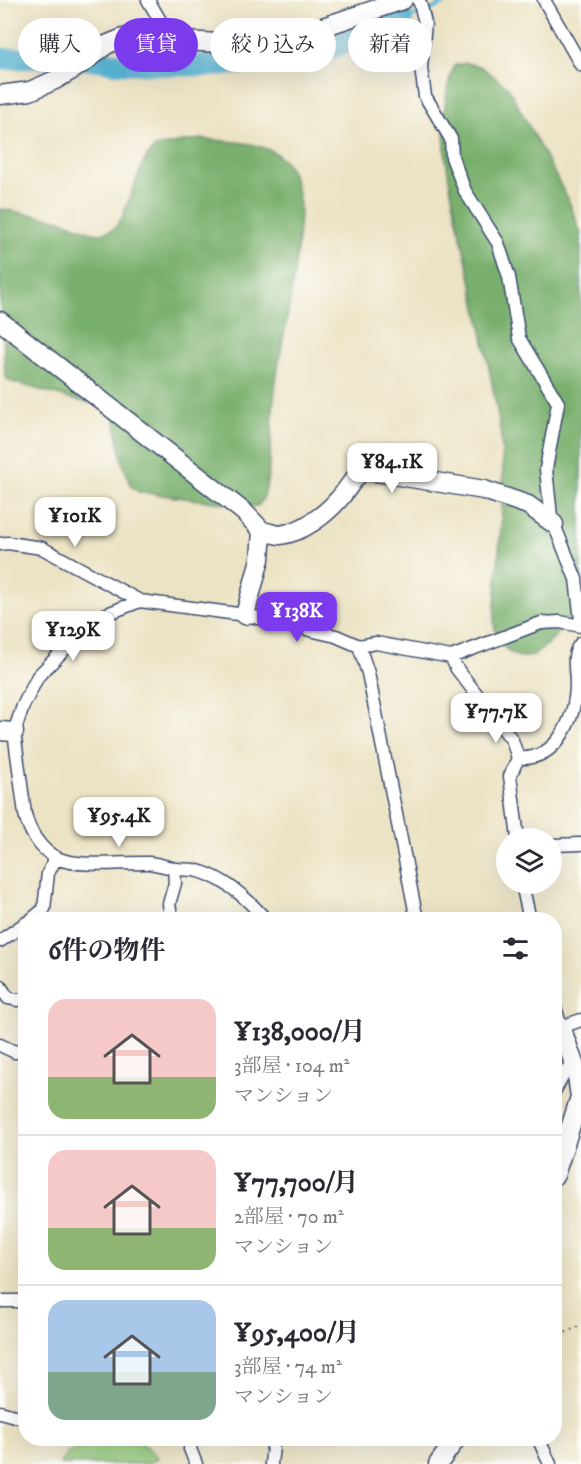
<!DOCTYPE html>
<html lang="ja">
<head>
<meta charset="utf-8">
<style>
	:root { --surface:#fff; --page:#f7f7f7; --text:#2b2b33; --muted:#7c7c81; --line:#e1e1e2; --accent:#7c3aed }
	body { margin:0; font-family:"IM FELL DW Pica","Noto Serif JP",serif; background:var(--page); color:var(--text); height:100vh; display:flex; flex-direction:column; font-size:22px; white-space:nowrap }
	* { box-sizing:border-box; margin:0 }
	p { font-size:20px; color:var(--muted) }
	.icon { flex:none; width:33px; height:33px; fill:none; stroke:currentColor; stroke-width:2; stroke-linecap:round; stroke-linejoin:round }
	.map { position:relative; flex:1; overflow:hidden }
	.sheet { position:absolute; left:18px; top:912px; width:544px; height:534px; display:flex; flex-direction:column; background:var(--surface); border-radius:24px; box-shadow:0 6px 24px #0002 }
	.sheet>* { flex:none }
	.guide { position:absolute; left:18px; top:18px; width:546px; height:54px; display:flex; gap:12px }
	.buttons { position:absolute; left:496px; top:828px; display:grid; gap:12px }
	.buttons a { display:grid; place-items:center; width:66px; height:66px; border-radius:50%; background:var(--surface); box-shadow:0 6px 24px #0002; font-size:30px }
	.price { position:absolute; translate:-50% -51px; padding:0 14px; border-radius:12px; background:#fff; color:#222; font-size:20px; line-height:39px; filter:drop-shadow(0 2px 3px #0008) }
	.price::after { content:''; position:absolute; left:50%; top:36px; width:18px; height:14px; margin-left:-9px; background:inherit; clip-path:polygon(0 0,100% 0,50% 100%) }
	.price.active { background:var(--accent); color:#fff }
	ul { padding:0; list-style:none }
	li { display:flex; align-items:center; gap:18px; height:150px; padding:0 30px }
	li+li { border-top:2px solid var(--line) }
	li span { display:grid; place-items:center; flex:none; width:168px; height:120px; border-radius:18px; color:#555 }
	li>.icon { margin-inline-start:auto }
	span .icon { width:72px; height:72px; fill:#fffc; stroke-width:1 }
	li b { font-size:26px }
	h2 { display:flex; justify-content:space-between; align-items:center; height:72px; padding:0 30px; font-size:26px }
	.pill { padding:0 21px; border-radius:27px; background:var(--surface); box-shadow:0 6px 24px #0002; font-size:21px; line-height:54px }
	.pill.active { background:var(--accent); color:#fff }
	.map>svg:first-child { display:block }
</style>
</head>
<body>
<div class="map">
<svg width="581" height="1464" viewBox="0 0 581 1464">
	<rect width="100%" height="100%" fill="#fdfcf7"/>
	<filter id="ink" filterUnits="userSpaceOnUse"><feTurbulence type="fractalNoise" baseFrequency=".0167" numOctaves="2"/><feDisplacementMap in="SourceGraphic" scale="12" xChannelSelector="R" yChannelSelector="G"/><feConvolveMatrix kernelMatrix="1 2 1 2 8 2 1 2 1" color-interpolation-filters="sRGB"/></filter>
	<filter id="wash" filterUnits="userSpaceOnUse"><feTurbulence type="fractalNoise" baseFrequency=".008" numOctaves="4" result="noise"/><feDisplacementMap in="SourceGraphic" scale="24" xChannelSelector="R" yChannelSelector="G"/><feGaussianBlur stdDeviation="1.35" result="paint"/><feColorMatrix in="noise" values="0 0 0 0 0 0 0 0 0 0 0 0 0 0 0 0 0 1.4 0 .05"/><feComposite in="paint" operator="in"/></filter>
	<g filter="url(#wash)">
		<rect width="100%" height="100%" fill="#ece3c4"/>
		<!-- green -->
		<path fill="#95cb7d" stroke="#587d6e" stroke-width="1.5" d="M94 1439H137L158 1458 147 1464H60L67 1453Z"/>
		<!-- forest -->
		<path fill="#78af6c" stroke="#4a6f65" stroke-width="1.5" d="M465 63 480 66 508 87 568 199 581 234V605C576 615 541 654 531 656 514 661 499 646 495 630 493 623 495 615 495 608 496 592 497 578 498 563 502 516 506 469 499 422 491 378 483 333 473 289 459 223 428 130 454 66Z
			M200 139C227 142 269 140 286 163 295 176 300 196 300 211 298 267 286 320 277 375 271 408 273 442 268 475 266 487 266 496 259 505L252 507 139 492 131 486 122 461 114 414 102 405 74 400 9 381 5 376 3 317 0 307V209L61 220 95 234 106 232 114 229 121 220 144 161 155 147Z"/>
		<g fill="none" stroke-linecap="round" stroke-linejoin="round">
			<!-- stream -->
			<path stroke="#57b5d6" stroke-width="4" d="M402 20 433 9 451 0"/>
			<!-- river -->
			<path stroke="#57b5d6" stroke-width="22" d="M0 59 51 57 99 60 114 63 210 66 307 57 402 20"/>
		</g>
	</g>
	<g filter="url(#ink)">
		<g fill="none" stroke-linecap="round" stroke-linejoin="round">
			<defs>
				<path id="street" d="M148 0 171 39
					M418 0 420 3 425 23 421 68 425 96 451 139 452 157 465 191 498 243 509 277 519 338 558 403 546 469 551 517 576 579 581 620
					M544 0 581 65
					M0 544 8 543 42 548 140 601 245 615 336 636 359 646 376 643 451 657 541 623 560 622 581 626
					M140 601 107 614 85 629 38 676 23 706 14 732 25 814C29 831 40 850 57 858 77 868 125 862 149 863 158 864 167 867 176 869 182 870 188 869 194 870 222 876 248 899 266 920
					M359 646 368 673 417 920
					M451 657 457 669 512 740 518 758 510 776 518 838
					M518 758C558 761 576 717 576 683 576 669 571 654 581 643
					M552 845 581 844
					M522 884 530 920
					M31 920 44 909 48 873 56 858
					M172 920 169 904 175 883 174 869
					M0 941 26 923
					M0 986 8 998 17 1000 26 999
					M555 1007 561 1027
					M556 1026 561 1027 581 1020
					M0 1045 15 1052 26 1050
					M555 1090 565 1071 574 1064
					M0 1301H26
					M0 1412 26 1419
					M192 1438 190 1449 196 1464
					M538 1438 550 1464
					M271 1464 274 1438"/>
				<path id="secondary" d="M0 95 30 91 55 80 74 69 106 45 123 38 260 45 305 33 403 0
					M0 321 244 512 262 531 260 559 245 615
					M262 531C268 532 275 535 280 535 303 532 325 515 339 499 348 489 353 478 363 470L484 490 528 505 554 524
					M0 731 14 732
					M555 1175 580 1097 576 1069 561 1027
					M438 1464 457 1438"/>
			</defs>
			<!-- street casing -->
			<use href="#street" stroke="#3a4a6d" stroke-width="15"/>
			<!-- secondary casing -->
			<use href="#secondary" stroke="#3a4a6d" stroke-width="21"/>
			<!-- path -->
			<path stroke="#3a4a6d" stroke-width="2" stroke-dasharray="1.5 4.5" stroke-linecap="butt" d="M555 1338 581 1325"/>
			<!-- street -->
			<use href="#street" stroke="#fff" stroke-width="12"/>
			<!-- secondary -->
			<use href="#secondary" stroke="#fff" stroke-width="18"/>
		</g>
	</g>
</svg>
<div class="buttons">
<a><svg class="icon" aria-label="layers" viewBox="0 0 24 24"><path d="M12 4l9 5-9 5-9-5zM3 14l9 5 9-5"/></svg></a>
</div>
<b class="price" style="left:392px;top:494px">¥84.1K</b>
<b class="price" style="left:75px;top:548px">¥101K</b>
<b class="price active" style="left:297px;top:643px">¥138K</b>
<b class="price" style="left:73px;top:662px">¥129K</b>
<b class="price" style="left:496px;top:744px">¥77.7K</b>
<b class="price" style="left:119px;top:848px">¥95.4K</b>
<div class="guide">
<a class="pill">購入</a>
<a class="pill active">賃貸</a>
<a class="pill">絞り込み</a>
<a class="pill">新着</a>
</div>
<section class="sheet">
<h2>6件の物件<svg class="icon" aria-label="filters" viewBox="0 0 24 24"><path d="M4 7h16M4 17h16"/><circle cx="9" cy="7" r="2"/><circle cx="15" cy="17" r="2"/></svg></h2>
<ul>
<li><span style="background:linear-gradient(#f6c9c9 65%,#8fb573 0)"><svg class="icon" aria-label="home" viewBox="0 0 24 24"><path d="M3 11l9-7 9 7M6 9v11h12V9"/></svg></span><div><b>¥138,000/月</b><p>3部屋 · 104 m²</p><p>マンション</p></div></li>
<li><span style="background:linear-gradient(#f6c9c9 65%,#8fb573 0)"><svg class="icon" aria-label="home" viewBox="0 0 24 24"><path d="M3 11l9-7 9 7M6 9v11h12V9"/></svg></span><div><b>¥77,700/月</b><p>2部屋 · 70 m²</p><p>マンション</p></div></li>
<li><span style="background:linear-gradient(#a9c7e8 60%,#7fa58c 0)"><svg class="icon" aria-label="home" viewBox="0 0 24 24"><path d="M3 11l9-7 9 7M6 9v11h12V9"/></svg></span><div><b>¥95,400/月</b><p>3部屋 · 74 m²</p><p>マンション</p></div></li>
</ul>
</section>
</div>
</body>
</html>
